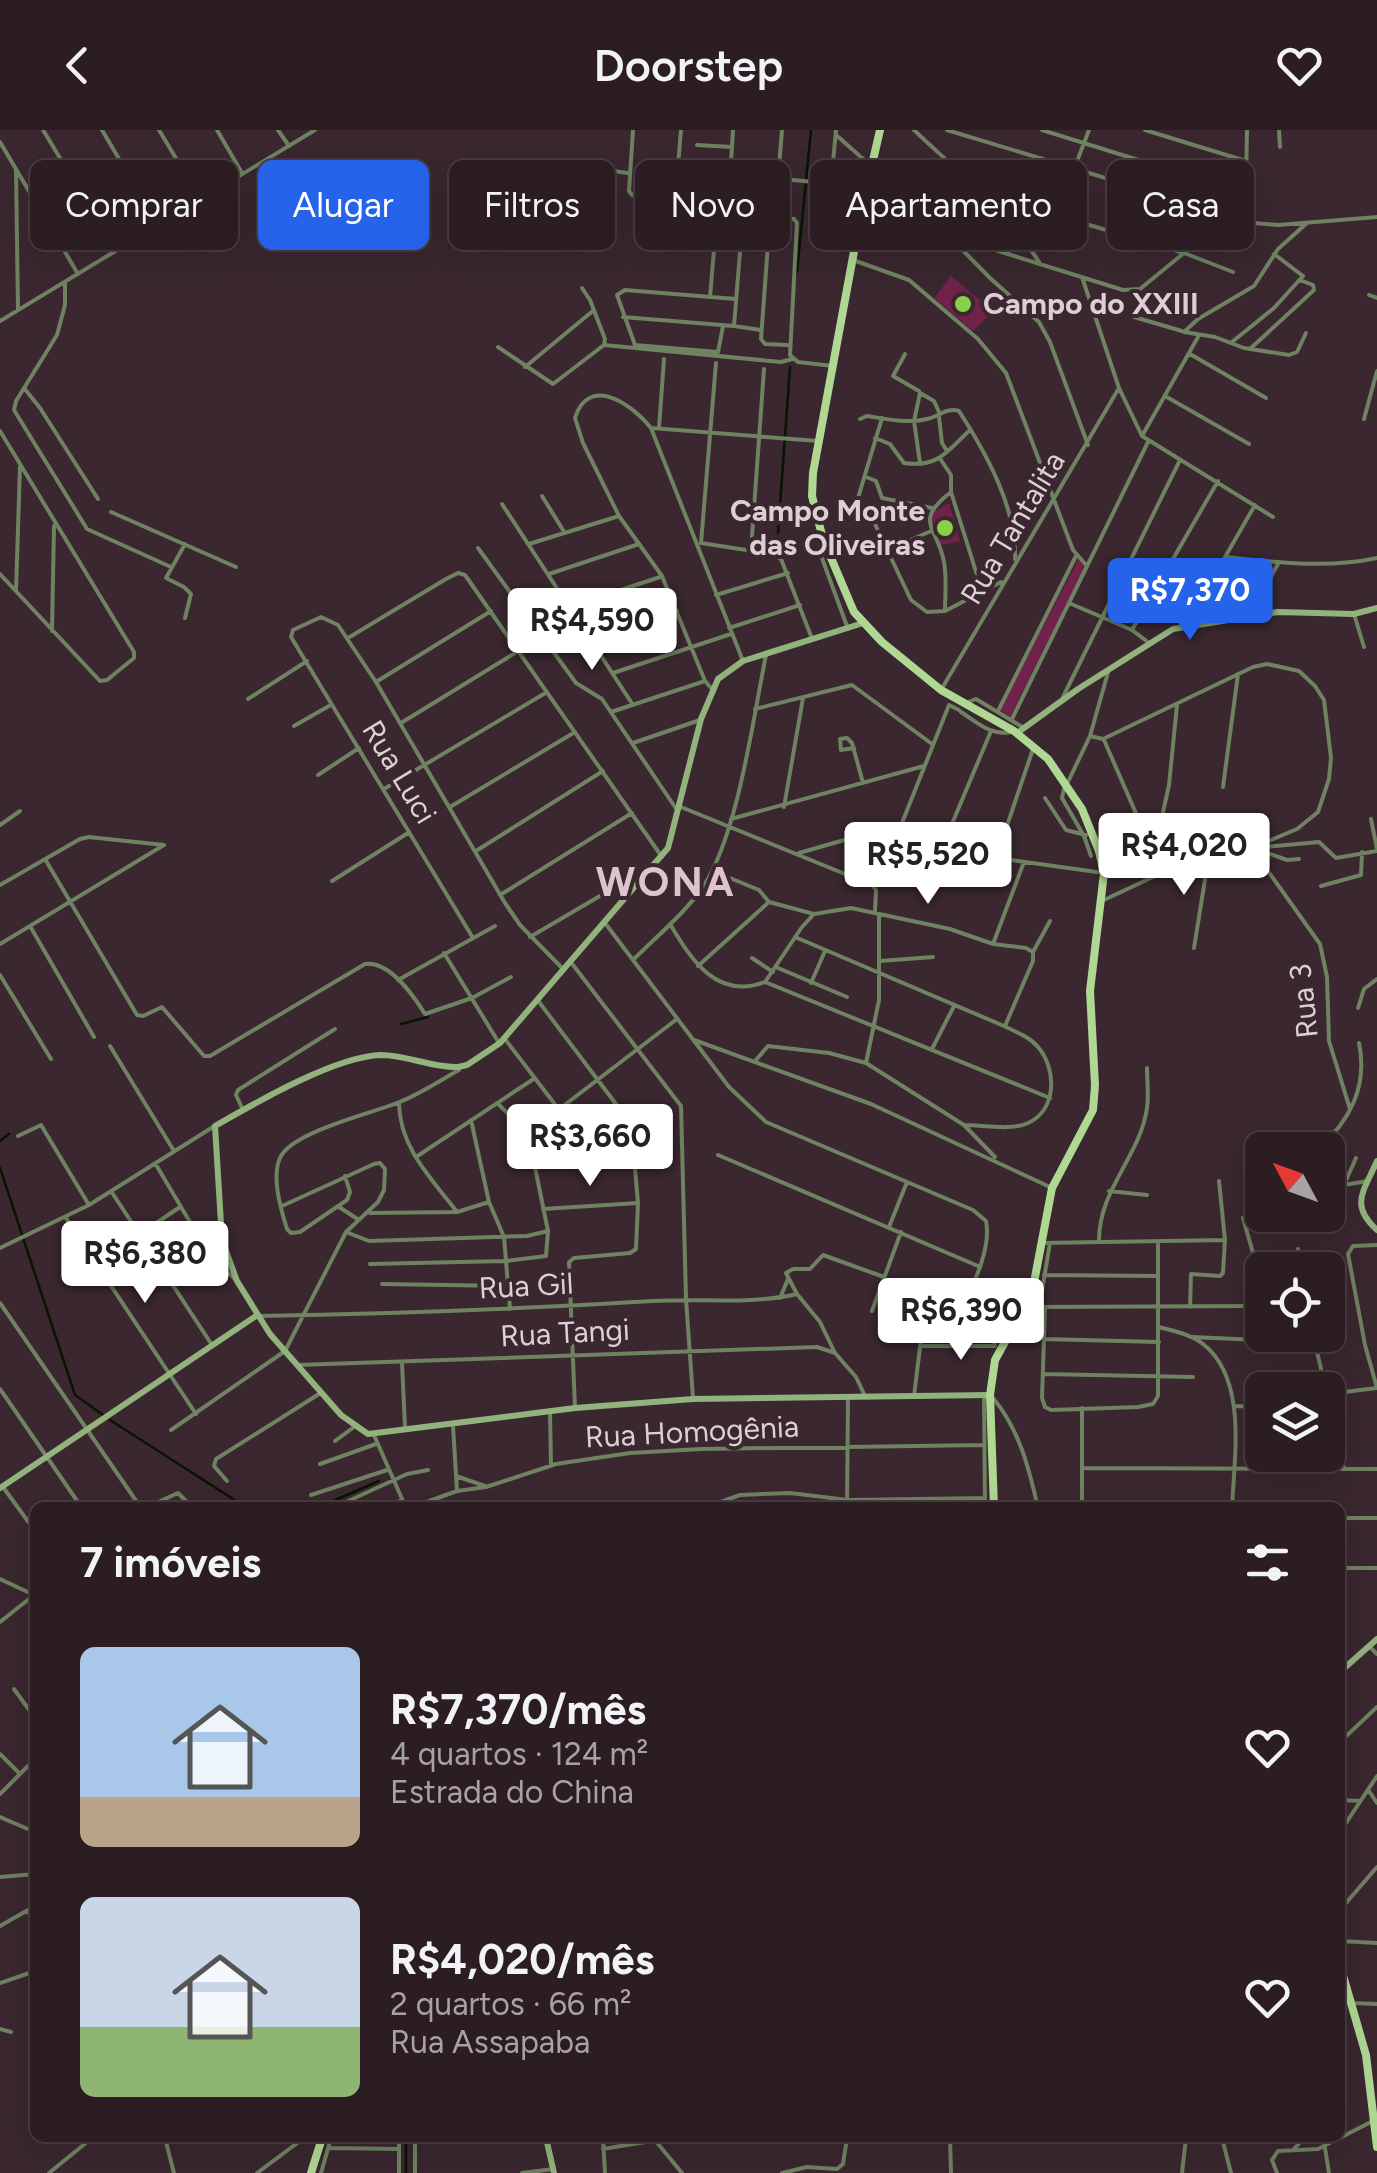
<!DOCTYPE html>
<html lang="pt">
<head>
<meta charset="utf-8">
<style>
	:root { --surface:#2c1d23; --page:#382a30; --text:#f1f3f6; --muted:#a6a2a6; --line:#483b41; --accent:#2563eb }
	body { margin:0; font-family:Figtree,sans-serif; background:var(--page); color:var(--text); height:100vh; display:flex; flex-direction:column; font-size:38px; white-space:nowrap }
	* { box-sizing:border-box; margin:0 }
	p { font-size:32px; color:var(--muted) }
	.icon { flex:none; width:55px; height:55px; fill:none; stroke:currentColor; stroke-width:2; stroke-linecap:round; stroke-linejoin:round }
	.map { position:relative; flex:1; overflow:hidden }
	.side { position:absolute; left:30px; top:1372px; width:1315px; height:640px; display:flex; flex-direction:column; background:var(--surface); border-radius:15px; box-shadow:0 10px 40px #0002,0 0 0 2px var(--line) }
	.side>* { flex:none }
	.top-card { position:absolute; left:30px; top:30px; width:1318px; height:90px; display:flex; gap:20px }
	.needle { width:65px; rotate:311deg }
	.tools { position:absolute; left:1245px; top:1002px; display:grid; gap:20px }
	.tools a { display:grid; place-items:center; width:100px; height:100px; border-radius:15px; background:var(--surface); box-shadow:0 10px 40px #0002,0 0 0 2px var(--line); font-size:50px }
	.price { position:absolute; translate:-50% -85px; padding:0 22px; border-radius:10px; background:#fff; color:#222; font-size:32px; line-height:65px; filter:drop-shadow(0 2px 5px #0008) }
	.price::after { content:''; position:absolute; left:50%; top:60px; width:30px; height:22px; margin-left:-15px; background:inherit; clip-path:polygon(0 0,100% 0,50% 100%) }
	.price.current { background:var(--accent); color:#fff }
	ul { padding:0; list-style:none }
	li { display:flex; align-items:center; gap:30px; height:250px; padding:0 50px }
	li span { display:grid; place-items:center; flex:none; width:280px; height:200px; border-radius:15px; color:#555 }
	li>.icon { margin-inline-start:auto }
	span .icon { width:120px; height:120px; fill:#fffc; stroke-width:1 }
	li b { font-size:42px }
	h2 { display:flex; justify-content:space-between; align-items:center; height:120px; padding:0 50px; font-size:42px }
	.chip { padding:0 35px; border-radius:15px; background:var(--surface); box-shadow:0 10px 40px #0002,0 0 0 2px var(--line); font-size:35px; line-height:90px }
	.chip.current { background:var(--accent); color:#fff }
	header { display:flex; justify-content:space-between; align-items:center; height:130px; padding:0 50px; background:var(--surface); font-size:45px; font-weight:600 }
	.map>svg:first-child { display:block }
</style>
</head>
<body>
<header><svg class="icon" aria-label="back" viewBox="0 0 24 24"><path d="M15 5l-7 7 7 7"/></svg>Doorstep<svg class="icon" aria-label="heart" viewBox="0 0 24 24"><path d="M12 20l-8-8c-3-5 5-10 8-4 3-6 11-1 8 4z"/></svg></header>
<div class="map">
<svg width="1377" height="2043" viewBox="0 0 1377 2043">
	<rect width="100%" height="100%" fill="#3a272f"/>
	<!-- green -->
	<path fill="#70224b" d="M951 146 993 181 973 201 934 168Z
		M949 373 960 411 941 415 931 390 932 383Z
		M1078 430 1086 435 1010 587 1000 580Z"/>
	<g fill="none" stroke-linecap="round" stroke-linejoin="round">
		<!-- stream -->
		<path stroke="#081501" stroke-width="2.5" d="M797 142 811 0
			M778 403 790 237
			M401 894 428 887
			M0 1011 9 1004
			M0 1038 75 1265 103 1285
			M110 1290 247 1378
			M317 1378 379 1351
			M406 2008V2043"/>
		<!-- street -->
		<path stroke="#6f8261" stroke-width="4" d="M43 0 116 120
			M102 0 158 95
			M159 0 201 70
			M217 0 242 43
			M278 0 289 16
			M633 0 629 61 632 65 672 69 676 60 681 0
			M914 0C957 41 1007 81 1039 132
			M947 0 1254 93 1278 95 1377 87
			M1042 0 1235 60
			M1145 0 1246 31
			M1279 0 1280 17
			M836 5 870 35
			M0 12 78 144
			M697 15 732 17
			M876 32 990 148 1039 192 1050 212 1088 315
			M559 34 628 43
			M16 40 18 180
			M730 44 866 57
			M778 49 782 0
			M1055 63a12 12 0 1 1 24 0a12 12 0 1 1-24 0Z
			M1069 52 1089 0
			M831 54 836 0
			M981 63 1184 123 1233 142
			M729 65 733 0
			M864 79 1123 160 1140 159 1184 123
			M770 87 761 209 765 214 787 215
			M1153 114 1246 51 1247 0
			M853 130 909 150 978 209 1006 243 1073 420 1087 436
			M1082 147 1119 258 1142 306 1273 387
			M65 152V175L57 205 16 271 14 280 87 399 171 437
			M582 158 590 170 605 209 604 215
			M1369 165 1377 168
			M710 167 717 85 794 89 797 93 790 225 798 232 833 236
			M623 187 734 196 743 85
			M1134 187 1182 201
			M0 191 315 0
			M723 196 718 222 635 215 617 165 625 160 736 169
			M734 196 761 200
			M1306 203 1297 222 1289 225 1244 218 1215 207 1184 202 1198 189 1254 156 1278 119 1307 93
			M1232 212 1274 178 1303 146 1274 124
			M604 215 781 232 792 229
			M498 217 553 254 604 215
			M1251 218 1314 160 1313 155 1300 150
			M905 224 893 246 919 261
			M1190 224 1266 268
			M525 237 594 180
			M24 258 40 278 98 369
			M1165 266 1249 314
			M939 287 942 313 947 321
			M860 289 867 286C886 289 907 294 927 289 940 286 947 277 959 281 986 323 1017 378 1015 429
			M1364 289 1377 241
			M651 298 818 311
			M659 298 664 229
			M0 301 134 522V528L107 550 100 551 0 444
			M1142 306 1198 207
			M875 308 890 314 904 333C939 338 947 321 970 300
			M941 330 951 345V362L977 445
			M920 333 914 291 920 263 934 271 939 282
			M866 347 876 351 882 368 932 378
			M542 366 563 400
			M858 368 882 288
			M502 374 633 575
			M111 382 236 437
			M873 390 911 470 927 482 945 481 1001 452
			M822 410 819 420 848 499
			M701 413 716 233
			M701 413 772 424 781 429 811 506
			M185 414 166 448 184 457 191 464 185 488
			M529 414 619 386
			M478 418 576 553 602 569 677 680
			M751 420 764 239
			M886 421 931 401
			M1225 427C1274 432 1328 439 1377 428
			M549 444 639 414
			M16 461 20 336
			M716 465 788 443
			M1069 473 1132 500 1149 513
			M570 477 660 447
			M945 481C945 465 947 448 944 432 938 397 912 392 951 362
			M1354 484 1364 517
			M1250 485 1279 432
			M1186 495 1255 375
			M729 498 800 475
			M1132 500 1218 351
			M52 501 54 396
			M348 508 446 449 458 443 465 445 662 727
			M591 509 677 481
			M613 543 731 504
			M376 552 491 481
			M712 559 705 551 662 446 619 386 583 313 575 288C589 243 634 276 651 298L743 531
			M941 560 1119 258
			M1063 567 1180 330
			M248 569 307 531
			M968 572 976 569 1024 598
			M755 579 852 555 932 614
			M998 581 1076 426
			M611 582 705 551
			M961 582C978 593 993 608 1014 601
			M1012 589 1148 312
			M401 593 541 507
			M294 596 329 576
			M1090 606 1103 609 1253 537 1267 534 1299 541 1315 556 1324 570 1331 628 1329 649 1318 682 1297 699 1252 718 1206 722 1104 770
			M840 609 847 608 852 613 863 653
			M840 609 841 620 854 618
			M1104 610 1162 743
			M633 613 700 590
			M318 645 359 618
			M1067 654 1090 606 1109 539
			M1223 657 1238 544
			M384 659 547 562
			M1064 659 1062 668 1084 706 1091 726
			M1045 668 1066 700 1086 705
			M450 677 575 602
			M681 677 872 755 876 760 875 782
			M784 677 803 568
			M731 689 924 636
			M1371 689 1377 719
			M0 695 20 681
			M874 703 902 715 1104 743
			M894 713 949 575 959 580
			M1254 718 1319 712 1336 728 1377 721
			M1256 719 1287 730 1299 729
			M941 720 991 601
			M1253 720 1320 814 1327 847 1329 911 1350 979
			M476 721 603 641
			M799 723 900 694
			M1154 723 1169 655 1177 575
			M996 728 1033 619
			M45 729 137 885 143 886 162 877 204 926H210L365 834C390 831 413 865 425 884L472 868 511 847
			M713 741 759 760 769 772 814 784 851 778 950 799 993 814 1026 818 1033 822
			M332 751 408 703
			M0 755 80 709 89 707 164 715
			M1321 756 1361 745 1362 722
			M500 765 632 683
			M605 793 729 957 766 992 973 1080 986 1091C991 1116 976 1152 962 1174L924 1185 914 1266
			M670 794C692 831 717 870 765 852
			M30 796 94 907
			M530 807 651 736
			M795 807 1004 896C1016 902 1030 907 1038 917 1057 939 1057 980 1028 993 1011 1001 983 995 964 995
			M473 808 291 507 293 500 321 487 338 495 376 552 505 773 520 795 563 839
			M0 814 164 715
			M993 814 1024 732
			M1194 818 1207 737 1206 722
			M444 823 499 913
			M752 828 773 842
			M633 830C656 807 684 784 703 757 738 704 753 589 766 525
			M570 831 681 976 686 1169 693 1268
			M880 831 933 827
			M698 836 769 772
			M778 838 847 867
			M0 845 51 929
			M398 850 495 796
			M765 852 1050 968
			M765 852 802 797 814 784
			M811 853 825 821
			M539 872 631 994 638 1073 636 1119 630 1123 574 1128 569 1132 575 1278
			M1358 878 1364 859 1377 849
			M1005 896 1033 831V822L1050 791
			M505 909 560 981
			M694 910 871 974 1050 1057
			M110 916 174 1021
			M932 919 954 876
			M756 930 768 916 829 923 866 933 964 995 995 1027
			M866 933 879 870V785
			M497 973 528 1003
			M399 974C400 1018 431 1048 457 1082
			M243 980 236 965 238 960 335 899
			M18 1006 41 995 89 1075
			M1318 1020C1350 990 1368 957 1359 913
			M718 1025 978 1136
			M416 1027 535 948
			M533 1028 633 1025
			M155 1033 210 1126 237 1151
			M345 1046 350 1062 347 1070 300 1102 291 1103 287 1099C281 1080 269 1041 283 1023 301 1000 369 984 397 973 419 965 439 951 459 940
			M1328 1050 1344 1055 1368 1051
			M1344 1055 1356 1028
			M111 1061 212 1215
			M1109 1061 1147 1065
			M489 1072 504 1107 510 1179
			M339 1077 359 1090
			M543 1079 638 1073
			M370 1083 457 1082 489 1072 471 990
			M66 1088 196 1284
			M1243 1088 1259 1144 1262 1171
			M889 1097 907 1052
			M346 1102 369 1111 527 1106 548 1101
			M1099 1112C1098 1060 1140 1027 1147 978 1149 965 1147 951 1147 938
			M1042 1113 1225 1110
			M0 1118 89 1075 213 997
			M1298 1119 1302 1140
			M97 1133 180 1077
			M370 1134 506 1131 546 1126 548 1101 528 1003 677 889
			M1044 1145 1157 1146
			M382 1154 509 1156
			M780 1168 788 1149
			M0 1173 141 1378
			M1027 1177 1262 1176
			M1190 1177 1191 1144 1220 1146 1223 1143 1225 1110 1219 1051
			M1039 1178 1050 1113
			M1045 1178 1042 1268 1045 1277 1051 1280 1138 1277 1153 1274 1158 1266V1113
			M872 1181 901 1102
			M258 1186C390 1184 521 1179 653 1171 701 1168 750 1175 797 1164
			M1159 1197C1173 1201 1191 1204 1203 1214 1248 1249 1234 1328 1232 1378
			M1313 1205 1326 1260
			M1192 1207 1258 1210 1277 1205
			M894 1209 922 1189
			M1044 1209 1159 1212
			M920 1216H995
			M993 1216 1011 1186 1019 1181
			M402 1233 405 1297
			M297 1235 817 1217 835 1223
			M1044 1244 1193 1247
			M1377 1258 1365 1215 1348 1124 1353 1116 1377 1115
			M0 1259 82 1378
			M1328 1264 1377 1258
			M984 1265 985 1378
			M1328 1265 1344 1339
			M865 1266 856 1247 835 1223 820 1192 797 1164 786 1143 793 1139H810L823 1125 884 1147
			M993 1268C1019 1299 1029 1338 1038 1378
			M1234 1276 1262 1277
			M1082 1278V1378
			M550 1281 551 1336
			M453 1296 457 1361
			M171 1300 285 1221 346 1102 378 1072 384 1060 385 1039 380 1033 374 1034 282 1076
			M374 1305 406 1378
			M335 1311 354 1297
			M320 1334 376 1314
			M1083 1338 1377 1339
			M456 1346 485 1356
			M227 1351 214 1336 216 1329 319 1264
			M3 1357 35 1401
			M311 1365 387 1340
			M231 1375 233 1378
			M145 1378 178 1363 193 1378
			M333 1378 407 1344 428 1340
			M381 1378 402 1370
			M410 1378 457 1361 486 1357 556 1334 630 1323 701 1319 983 1315
			M602 1378H651
			M704 1378 740 1365 790 1363 848 1370 985 1368
			M847 1378 848 1267
			M1340 1388H1377
			M1340 1438H1377
			M0 1449 32 1464
			M0 1492 34 1465
			M1369 1516 1377 1524
			M14 1559 35 1588
			M1340 1612 1377 1577
			M0 1624 20 1644
			M1369 1661 1377 1673
			M0 1664 35 1629
			M1340 1670 1360 1671
			M0 1687 35 1702
			M1340 1702 1377 1646
			M0 1747 35 1744
			M1340 1780 1377 1737
			M27 1782 35 1788
			M0 1796 35 1776
			M1340 1811 1377 1813
			M0 1853 35 1841
			M1352 1873 1377 1874
			M0 1899 11 1902
			M165 2008 174 2043
			M415 2008V2043
			M603 2008 605 2043
			M950 2008 951 2043
			M1222 2008 1231 2043
			M654 2009 682 2043
			M328 2018 399 2019
			M1325 2018 1329 2043
			M603 2019 669 2008
			M1294 2019 1304 2008
			M49 2043 92 2008
			M257 2043 304 2008
			M321 2043 331 2008
			M399 2043V2008
			M522 2043 554 2039
			M782 2043 807 2037 837 2039 843 2034 847 2008
			M1182 2043 1186 2008
			M1277 2043 1272 2030 1278 2021 1318 2019 1371 1992"/>
		<!-- secondary -->
		<path stroke="#93b37d" stroke-width="6" d="M863 493 743 531 718 549 701 589 668 718 500 913 467 935 458 937C432 938 407 925 381 925 336 926 255 973 215 996L222 1110 237 1151 270 1204 341 1285 368 1304 575 1278 693 1269 990 1265
			M1017 603 1078 559 1173 499 1278 482 1354 484 1377 478
			M1377 1031C1364 1061 1349 1075 1377 1100
			M0 1358 256 1186
			M1340 1542 1377 1509
			M546 2008 554 2043"/>
		<!-- primary -->
		<path stroke="#afd893" stroke-width="8" d="M880 0 862 78 813 343 812 366 823 409 854 482 882 512 941 560 1014 601 1048 629 1082 679 1099 721 1104 743 1090 861 1095 955 1093 980 1052 1058 1032 1163 995 1230 990 1265 994 1378
			M1340 1835 1366 1925 1377 2017
			M311 2043 322 2008"/>
	</g>
	<!-- markers -->
	<g fill="#88cf4a" stroke="#3a272f" stroke-width="4">
		<circle cx="963" cy="174" r="10"/>
		<circle cx="945" cy="398" r="10"/>
	</g>
	<g text-anchor="middle" stroke-width="8" stroke-linejoin="round" paint-order="stroke">
		<!-- poi labels -->
		<g font-size="30" font-weight="bold" fill="#ddd0d5" stroke="#3a272f" text-anchor="start">
			<text x="983" y="184">Campo do XXIII</text>
			<text x="925" y="391" text-anchor="end">Campo Monte<tspan x="925" dy="34">das Oliveiras</tspan></text>
		</g>
		<!-- street labels -->
		<g font-size="30" fill="#ddd0d5" stroke="#3a272f">
			<text transform="translate(1013 398) rotate(-59)" y="10">Rua Tantalita</text>
			<text transform="translate(399 642) rotate(59)" y="10">Rua Luci</text>
			<text transform="translate(1304 871) rotate(-96)" y="10">Rua 3</text>
			<text transform="translate(526 1156) rotate(-3)" y="10">Rua Gil</text>
			<text transform="translate(565 1203) rotate(-3)" y="10">Rua Tangi</text>
			<text transform="translate(692 1302) rotate(-3)" y="10">Rua Homogênia</text>
		</g>
		<!-- district labels -->
		<g font-size="40" font-weight="bold" letter-spacing="2.5" fill="#dcc3cd" stroke="#3a272f">
			<text x="666" y="766">WONA</text>
		</g>
	</g>
</svg>
<div class="tools">
<a><svg class="needle" viewBox="-14 -14 28 28"><path d="M0-13l5 13h-10z" fill="#e53935"/><path d="M0 13l5-13h-10z" fill="#a6a2a6"/></svg></a>
<a><svg class="icon" aria-label="locate" viewBox="0 0 24 24"><circle cx="12" cy="12" r="6"/><path d="M12 2v4M12 18v4M2 12h4M18 12h4"/></svg></a>
<a><svg class="icon" aria-label="layers" viewBox="0 0 24 24"><path d="M12 4l9 5-9 5-9-5zM3 14l9 5 9-5"/></svg></a>
</div>
<b class="price current" style="left:1190px;top:513px">R$7,370</b>
<b class="price" style="left:592px;top:543px">R$4,590</b>
<b class="price" style="left:1184px;top:768px">R$4,020</b>
<b class="price" style="left:928px;top:777px">R$5,520</b>
<b class="price" style="left:590px;top:1059px">R$3,660</b>
<b class="price" style="left:145px;top:1176px">R$6,380</b>
<b class="price" style="left:961px;top:1233px">R$6,390</b>
<div class="top-card">
<a class="chip">Comprar</a>
<a class="chip current">Alugar</a>
<a class="chip">Filtros</a>
<a class="chip">Novo</a>
<a class="chip">Apartamento</a>
<a class="chip">Casa</a>
</div>
<section class="side">
<h2>7 imóveis<svg class="icon" aria-label="filters" viewBox="0 0 24 24"><path d="M4 7h16M4 17h16"/><circle cx="9" cy="7" r="2"/><circle cx="15" cy="17" r="2"/></svg></h2>
<ul>
<li><span style="background:linear-gradient(#a9c7e8 75%,#b9a48a 0)"><svg class="icon" aria-label="home" viewBox="0 0 24 24"><path d="M3 11l9-7 9 7M6 9v11h12V9"/></svg></span><div><b>R$7,370/mês</b><p>4 quartos · 124 m²</p><p>Estrada do China</p></div><svg class="icon" aria-label="heart" viewBox="0 0 24 24"><path d="M12 20l-8-8c-3-5 5-10 8-4 3-6 11-1 8 4z"/></svg></li>
<li><span style="background:linear-gradient(#c9d6e8 65%,#8fb573 0)"><svg class="icon" aria-label="home" viewBox="0 0 24 24"><path d="M3 11l9-7 9 7M6 9v11h12V9"/></svg></span><div><b>R$4,020/mês</b><p>2 quartos · 66 m²</p><p>Rua Assapaba</p></div><svg class="icon" aria-label="heart" viewBox="0 0 24 24"><path d="M12 20l-8-8c-3-5 5-10 8-4 3-6 11-1 8 4z"/></svg></li>
</ul>
</section>
</div>
</body>
</html>
